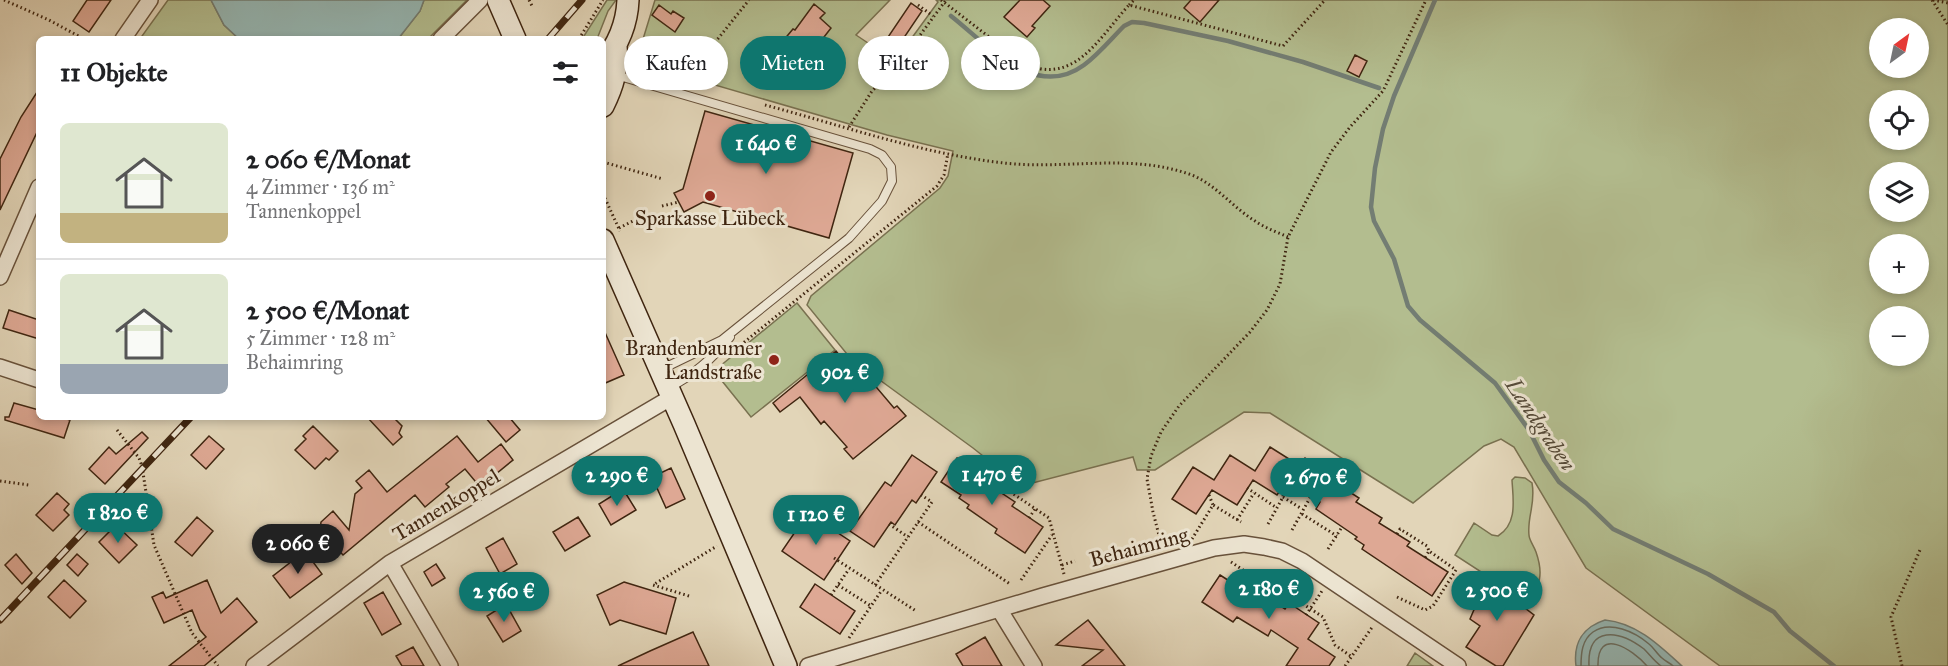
<!DOCTYPE html>
<html lang="de">
<head>
<meta charset="utf-8">
<style>
	:root { --surface:#fff; --page:#f2f2f2; --text:#202124; --muted:#757577; --line:#e0e0e0; --accent:#0f766e }
	body { margin:0; font-family:"IM FELL Great Primer",serif; background:var(--page); color:var(--text); height:100vh; display:flex; flex-direction:column; font-size:22px; white-space:nowrap }
	* { box-sizing:border-box; margin:0 }
	p { font-size:20px; color:var(--muted) }
	.icon { flex:none; width:33px; height:33px; fill:none; stroke:currentColor; stroke-width:2; stroke-linecap:round; stroke-linejoin:round }
	.map { position:relative; flex:1; overflow:hidden }
	.sheet { position:absolute; left:36px; top:36px; width:570px; height:384px; display:flex; flex-direction:column; background:var(--surface); border-radius:9px; box-shadow:0 3px 9px #0003 }
	.sheet>* { flex:none }
	.top-card { position:absolute; left:624px; top:36px; width:570px; height:54px; display:flex; gap:12px }
	.needle { width:39px; rotate:33deg }
	.buttons { position:absolute; left:1869px; top:18px; display:grid; gap:12px }
	.buttons a { display:grid; place-items:center; width:60px; height:60px; border-radius:50%; background:var(--surface); box-shadow:0 3px 9px #0003; font-size:30px }
	.price { position:absolute; translate:-50% -51px; padding:0 14px; border-radius:21px; background:var(--accent); color:#fff; font-size:20px; line-height:39px; filter:drop-shadow(0 2px 3px #0008) }
	.price::after { content:''; position:absolute; left:50%; top:36px; width:18px; height:14px; margin-left:-9px; background:inherit; clip-path:polygon(0 0,100% 0,50% 100%) }
	.price.selected { background:#222; color:#fff }
	ul { padding:0; list-style:none }
	li { display:flex; align-items:center; gap:18px; height:150px; padding:0 24px }
	li+li { border-top:2px solid var(--line) }
	li span { display:grid; place-items:center; flex:none; width:168px; height:120px; border-radius:9px; color:#555 }
	li>.icon { margin-inline-start:auto }
	span .icon { width:72px; height:72px; fill:#fffc; stroke-width:1 }
	li b { font-size:26px }
	h2 { display:flex; justify-content:space-between; align-items:center; height:72px; padding:0 24px; font-size:26px }
	.chip { padding:0 21px; border-radius:27px; background:var(--surface); box-shadow:0 3px 9px #0003; font-size:21px; line-height:54px }
	.chip.selected { background:var(--accent); color:#fff }
	.map>svg:first-child { display:block }
</style>
</head>
<body>
<div class="map">
<svg width="1948" height="666" viewBox="0 0 1948 666">
	<rect width="100%" height="100%" fill="#e2d5b8"/>
	<filter id="stains"><feTurbulence type="fractalNoise" baseFrequency=".00333" numOctaves="4"/><feColorMatrix values="0 0 0 0 .2 0 0 0 0 .09 0 0 0 0 .02 0 0 0 .5 -.17"/></filter>
	<radialGradient id="worn" r=".72"><stop offset=".6" stop-color="#630" stop-opacity="0"/><stop offset="1" stop-color="#630" stop-opacity=".3"/></radialGradient>
	<!-- green -->
	<path fill="#b3bd8f" stroke="#797150" stroke-width="1.5" fill-rule="evenodd" d="M168 0H211L224 25 239 39H146L142 36Z
		M424 0H467L428 39H398L420 11Z
		M607 0H616L608 11 597 39H582Z
		M655 0H890L856 35 895 61 938 2 936 0H1948V666H1720L1586 568 1514 447 1501 439 1484 446 1413 503 1270 413 1244 412 1155 470H1137L1133 457 1021 486 973 448 851 359 807 305 811 296 940 188 948 176 953 151 887 135 636 62ZM1880 28H1918V68H1880ZM1880 100H1918V140H1880ZM1880 172H1918V212H1880ZM1880 244H1918V284H1880ZM1880 316H1918V356H1880Z
		M797 303 835 350 751 417 714 371Z
		M1515 477 1525 478 1532 483C1536 504 1527 516 1529 535 1529 540 1534 546 1536 552 1544 575 1540 584 1527 605L1508 592 1509 590 1455 555 1474 523 1492 535 1498 536C1518 524 1513 499 1512 480Z
		M1415 653 1433 666H1407Z"/>
	<!-- water -->
	<path fill="#96b8b5" stroke="#737d73" stroke-width="1.5" d="M211 0H424L420 11 398 39H239L224 25Z
		M1605 620C1637 623 1660 646 1682 666H1576C1573 643 1583 627 1605 620Z"/>
	<g fill="none" stroke-linecap="round" stroke-linejoin="round">
		<!-- shore -->
		<path stroke="#6a6e62" stroke-width="1.5" d="M1581 666C1581 653 1582 640 1593 632 1610 620 1635 632 1649 644 1654 648 1657 654 1662 658 1665 661 1670 663 1673 666
			M1589 666C1587 625 1619 630 1644 649 1650 655 1654 661 1661 666
			M1598 666C1597 626 1632 649 1647 666"/>
		<!-- stream -->
		<path stroke="#737d73" stroke-width="4.5" d="M1435 0 1394 96 1383 129 1375 168 1371 207 1374 221 1394 259 1408 306 1420 320 1495 383 1529 430 1544 460 1559 482 1586 503 1613 529 1708 574 1774 612 1790 631 1834 666
			M951 16C988 45 1035 101 1084 65 1099 54 1111 39 1124 26L1132 22 1144 23 1228 41 1303 62 1379 88"/>
	</g>
	<!-- building -->
	<path fill="#dea894" stroke="#3f2510" stroke-width="1.5" d="M87 0H111L89 32 73 21Z
		M1020 0H1043L1050 6 1032 26 1035 28 1027 37 1004 17Z
		M1191 0H1219L1200 22 1184 8Z
		M911 3 922 11 895 51 884 43Z
		M814 4 825 13 820 18 831 28 817 46 814 43 812 46 807 41 796 52 783 41 793 29 795 30Z
		M659 5 671 14 673 11 684 18 675 32 652 15Z
		M1355 55 1367 61 1359 77 1347 71Z
		M39 89V128L0 210V159L21 117Z
		M705 111 853 153 829 238 703 202 684 212 674 193 683 189Z
		M9 310 39 320V339L3 328Z
		M603 328 624 375 603 384Z
		M836 351 857 377 860 374 869 385 872 382 894 408 897 406 906 416 853 459 844 449 847 447 824 421 821 424 800 397 780 412 773 403Z
		M14 403 39 410V417H60L70 420 64 438 5 420V417H9Z
		M367 417H393L402 426 399 433 402 437 393 445Z
		M485 417H509L520 430 506 442Z
		M313 426 338 451 329 460 326 458 315 469 295 450 306 439 303 436Z
		M142 432 148 438 105 484 89 469 109 447 116 454Z
		M209 436 224 449 206 469 191 455Z
		M457 436 478 462 501 444 513 460 480 487 465 469 446 484 449 487 425 507 415 495 343 555 320 530 321 522 333 511 349 530 355 494 362 488 356 481 369 470 387 492Z
		M1270 447 1300 466 1305 458 1336 478 1334 482 1359 498 1356 502 1382 518 1379 523 1410 542 1407 546 1448 572 1432 596 1362 549 1364 545 1355 539 1357 537 1316 509 1320 502 1299 488 1297 490 1285 483 1277 495 1253 480 1237 505 1212 490 1196 514 1172 499 1193 467 1214 480 1230 455 1255 471Z
		M912 455 937 472 916 503 912 500 895 525 891 522 874 547 850 531 885 482 891 486Z
		M957 458 988 478 985 482 1015 502 1012 506 1043 527 1025 553 995 533 997 529 967 508 969 505 959 498 961 495 941 482Z
		M671 468 685 499 666 508 652 477Z
		M623 489 636 510 611 525 599 504Z
		M57 493 69 504 64 510 69 515 53 531 36 515Z
		M808 513 850 541 824 580 782 551Z
		M197 517 213 531 192 556 175 542Z
		M578 517 590 536 565 551 553 532Z
		M116 525 137 545 119 563 99 542Z
		M503 538 517 564 500 574 486 548Z
		M305 551 322 574 290 598 273 576Z
		M16 554 32 573 22 584 5 565Z
		M77 554 88 564 78 576 67 565Z
		M436 564 445 578 432 586 424 572Z
		M1483 573 1527 605 1525 608 1534 615 1503 666H1496L1466 647 1480 626 1470 619 1476 605 1473 603 1476 597 1474 596 1479 589 1475 587Z
		M1220 575 1251 595 1255 589 1285 609 1289 603 1319 623 1308 639 1335 657 1329 666H1286L1298 648 1271 630 1268 636 1237 617 1233 622 1202 602Z
		M64 580 86 601 70 618 48 597Z
		M207 580 221 613 237 598 257 622 204 666H169L206 637 200 630 192 610 164 623 152 597 163 592 166 598Z
		M624 582 676 598 666 634 620 620 610 625 597 595Z
		M815 584 855 611 840 634 800 607Z
		M383 592 401 624 382 635 364 603Z
		M506 604 521 631 503 642 487 616Z
		M1088 620 1113 651 1125 666H1082L1103 650 1056 645Z
		M693 632 709 666H618L650 651Z
		M985 637 1002 666H963L956 654Z
		M413 647 424 666H402L396 656Z"/>
	<g fill="none" stroke-linecap="round" stroke-linejoin="round">
		<defs>
			<path id="lane" d="M616 75 870 149 882 155 891 167 892 181 882 201 849 238 722 340 662 369
				M668 388C694 375 712 359 730 337"/>
			<path id="street" d="M123 39 150 0
				M441 39 480 0
				M0 277 39 187
				M0 367 39 380
				M390 563 450 666
				M999 609 1034 666
				M254 666 390 563 672 397
				M808 666 1043 596 1214 548 1244 544 1264 547 1282 551 1302 561 1458 666"/>
			<path id="secondary" d="M498 0 515 39
				M603 63C618 45 627 23 628 0
				M603 106C613 86 618 69 616 46
				M603 240 684 424 786 666"/>
		</defs>
		<!-- lane casing -->
		<use href="#lane" stroke="#68513a" stroke-width="10"/>
		<!-- street casing -->
		<use href="#street" stroke="#68513a" stroke-width="18"/>
		<!-- secondary casing -->
		<use href="#secondary" stroke="#3f2510" stroke-width="24"/>
		<!-- path -->
		<path stroke="#3f2510" stroke-width="3" stroke-dasharray="1.5 3" stroke-linecap="butt" d="M4 0 49 20 84 39
			M529 0 532 6
			M941 0 1023 63C1074 87 1098 39 1129 5L1283 46 1325 0
			M1932 0 1948 25
			M1933 0 1948 3
			M918 5 933 16
			M1129 5 1134 0
			M579 39 603 0
			M687 83 692 71 749 0
			M765 105C844 126 923 154 1004 163 1066 170 1128 153 1189 174 1215 183 1232 207 1255 221 1265 228 1277 232 1288 237
			M849 127 872 91 898 65 946 0
			M603 162 663 179
			M603 194 620 231
			M662 206 679 202
			M619 228 647 214
			M737 348 937 186 944 175 948 153
			M117 430 139 458 142 466 154 545 192 633 218 666
			M977 471 980 467 1004 483 1006 489 1049 518 1064 574
			M0 481 29 485
			M1247 488 1277 508
			M1209 495 1213 505
			M1283 497 1302 509
			M1302 514 1337 536
			M1029 518 1035 509
			M1237 520 1254 493
			M918 522 1010 584
			M889 524 908 537
			M1268 524 1283 497 1284 487 1287 482
			M1292 530 1311 496
			M1397 534 1400 529 1427 546 1429 551
			M1192 539 1213 505 1241 522
			M1162 547 1153 512 1147 479 1151 456 1161 432 1179 406 1250 332 1267 310 1280 284 1288 237 1331 152 1350 127 1383 91 1426 0
			M1328 549 1342 527
			M834 558 916 611
			M1231 562 1278 593 1291 573
			M1062 565 1075 561
			M1021 580 1052 535
			M838 585 871 606
			M875 585 932 502 921 495
			M1239 587 1248 573
			M1280 589 1323 617 1335 645 1352 657
			M831 595 849 569
			M689 596 653 585 717 546
			M1397 597 1425 610 1433 606 1456 570 1429 551 1425 558
			M1273 601 1278 593
			M1306 615 1322 591
			M849 638 882 590
			M1345 666 1373 626
			M1902 666 1891 617 1920 550"/>
		<!-- lane -->
		<use href="#lane" stroke="#ece4d1" stroke-width="8"/>
		<!-- street -->
		<use href="#street" stroke="#ece4d1" stroke-width="15"/>
		<!-- secondary -->
		<use href="#secondary" stroke="#ece4d1" stroke-width="21"/>
		<defs>
			<path id="rail" d="M548 39 582 0
				M0 620 191 417"/>
		</defs>
		<!-- rail casing -->
		<use href="#rail" stroke="#3f2510" stroke-width="7"/>
		<!-- rail -->
		<use href="#rail" stroke="#ece4d1" stroke-width="4.5" stroke-dasharray="14" stroke-linecap="butt"/>
	</g>
	<!-- markers -->
	<g fill="#8f2418" stroke="#ece4d1" stroke-width="2">
		<circle cx="710" cy="196" r="6"/>
		<circle cx="774" cy="360" r="6"/>
	</g>
	<g text-anchor="middle" stroke-width="6" stroke-linejoin="round" paint-order="stroke">
		<!-- poi labels -->
		<g font-size="21" fill="#3f2510" stroke="#ece4d1">
			<text x="710" y="225">Sparkasse Lübeck</text>
			<text x="762" y="355" text-anchor="end">Brandenbaumer<tspan x="762" dy="24">Landstraße</tspan></text>
		</g>
		<!-- street labels -->
		<g font-size="21" fill="#3f2510" stroke="#ece4d1">
			<text transform="translate(446 505) rotate(-31)" y="7">Tannenkoppel</text>
			<text transform="translate(1139 547) rotate(-15)" y="7">Behaimring</text>
		</g>
		<!-- water labels -->
		<g font-size="22" font-style="italic" fill="#554a39" stroke="#ece4d1">
			<text transform="translate(1541 424) rotate(56)" y="8">Landgraben</text>
		</g>
	</g>
	<rect width="100%" height="100%" filter="url(#stains)"/>
	<rect width="100%" height="100%" fill="url(#worn)"/>
</svg>
<div class="buttons">
<a><svg class="needle" viewBox="-14 -14 28 28"><path d="M0-13l5 13h-10z" fill="#e53935"/><path d="M0 13l5-13h-10z" fill="#757577"/></svg></a>
<a><svg class="icon" aria-label="locate" viewBox="0 0 24 24"><circle cx="12" cy="12" r="6"/><path d="M12 2v4M12 18v4M2 12h4M18 12h4"/></svg></a>
<a><svg class="icon" aria-label="layers" viewBox="0 0 24 24"><path d="M12 4l9 5-9 5-9-5zM3 14l9 5 9-5"/></svg></a>
<a>+</a>
<a>−</a>
</div>
<b class="price" style="left:766px;top:175px">1 640 €</b>
<b class="price" style="left:845px;top:404px">902 €</b>
<b class="price" style="left:992px;top:506px">1 470 €</b>
<b class="price" style="left:617px;top:507px">2 290 €</b>
<b class="price" style="left:1316px;top:509px">2 670 €</b>
<b class="price" style="left:118px;top:544px">1 820 €</b>
<b class="price" style="left:816px;top:546px">1 120 €</b>
<b class="price selected" style="left:298px;top:575px">2 060 €</b>
<b class="price" style="left:1269px;top:620px">2 180 €</b>
<b class="price" style="left:1497px;top:622px">2 500 €</b>
<b class="price" style="left:504px;top:623px">2 560 €</b>
<div class="top-card">
<a class="chip">Kaufen</a>
<a class="chip selected">Mieten</a>
<a class="chip">Filter</a>
<a class="chip">Neu</a>
</div>
<section class="sheet">
<h2>11 Objekte<svg class="icon" aria-label="filters" viewBox="0 0 24 24"><path d="M4 7h16M4 17h16"/><circle cx="9" cy="7" r="2"/><circle cx="15" cy="17" r="2"/></svg></h2>
<ul>
<li><span style="background:linear-gradient(#dfe7d0 75%,#c2b280 0)"><svg class="icon" aria-label="home" viewBox="0 0 24 24"><path d="M3 11l9-7 9 7M6 9v11h12V9"/></svg></span><div><b>2 060 €/Monat</b><p>4 Zimmer · 136 m²</p><p>Tannenkoppel</p></div></li>
<li><span style="background:linear-gradient(#dfe7d0 75%,#9aa5b1 0)"><svg class="icon" aria-label="home" viewBox="0 0 24 24"><path d="M3 11l9-7 9 7M6 9v11h12V9"/></svg></span><div><b>2 500 €/Monat</b><p>5 Zimmer · 128 m²</p><p>Behaimring</p></div></li>
</ul>
</section>
</div>
</body>
</html>
